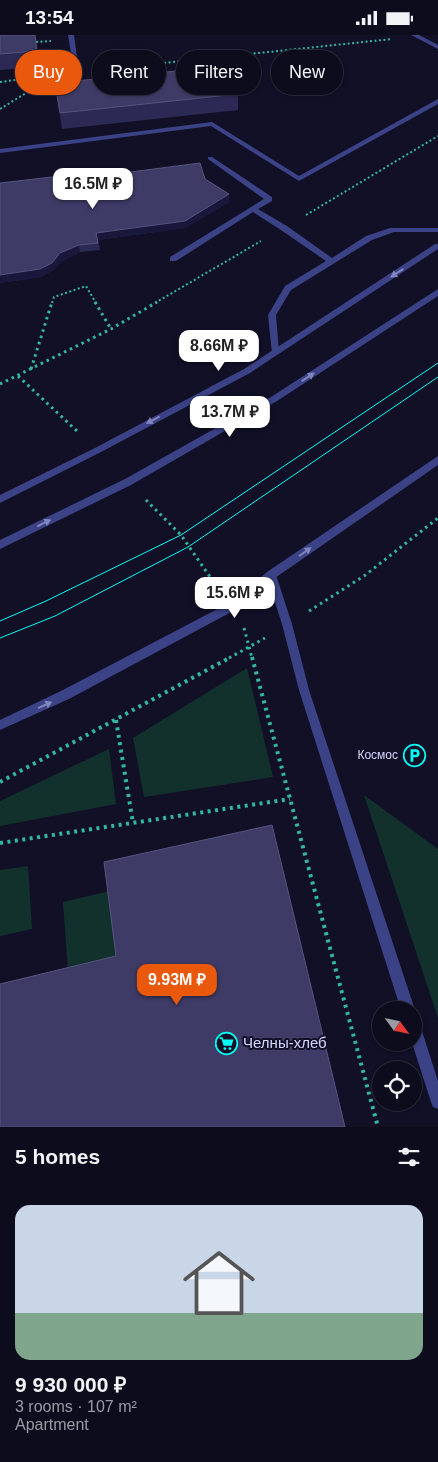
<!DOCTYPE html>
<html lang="en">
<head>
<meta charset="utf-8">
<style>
	:root { --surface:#0d0c1d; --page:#1b1a2a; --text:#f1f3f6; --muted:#9a9ba4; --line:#2d2c3b; --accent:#ea580c }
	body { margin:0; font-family:Helvetica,sans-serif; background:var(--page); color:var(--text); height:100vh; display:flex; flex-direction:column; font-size:19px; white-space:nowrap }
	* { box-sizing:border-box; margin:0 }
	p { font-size:16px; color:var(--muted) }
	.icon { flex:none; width:28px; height:28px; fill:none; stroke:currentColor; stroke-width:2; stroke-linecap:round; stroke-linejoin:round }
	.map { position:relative; height:1092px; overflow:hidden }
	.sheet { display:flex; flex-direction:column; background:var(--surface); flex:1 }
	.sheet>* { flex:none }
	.guide { position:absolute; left:15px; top:15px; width:409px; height:45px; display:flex; gap:10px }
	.needle { width:32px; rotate:123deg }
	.tools { position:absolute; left:372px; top:966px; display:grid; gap:10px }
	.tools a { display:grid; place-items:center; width:50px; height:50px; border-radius:50%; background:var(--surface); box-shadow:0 1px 4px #0004,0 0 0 1px var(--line); font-size:25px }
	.price { position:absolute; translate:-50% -42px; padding:0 11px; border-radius:10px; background:#fff; color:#222; font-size:16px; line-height:32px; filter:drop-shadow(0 1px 2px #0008) }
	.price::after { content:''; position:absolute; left:50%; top:30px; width:15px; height:11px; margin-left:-8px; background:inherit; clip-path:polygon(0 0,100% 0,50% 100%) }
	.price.active { background:var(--accent); color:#fff }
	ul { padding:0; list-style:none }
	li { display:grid; align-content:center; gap:10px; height:265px; padding:0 15px }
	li+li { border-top:1px solid var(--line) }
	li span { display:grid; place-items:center; height:155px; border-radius:15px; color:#555 }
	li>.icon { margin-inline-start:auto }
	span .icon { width:90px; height:90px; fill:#fffc; stroke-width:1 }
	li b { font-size:21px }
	h2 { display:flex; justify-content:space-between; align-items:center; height:60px; padding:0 15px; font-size:21px }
	.chip { padding:0 18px; border-radius:22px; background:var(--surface); box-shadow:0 1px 4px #0004,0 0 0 1px var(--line); font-size:18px; line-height:45px }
	.chip.active { background:var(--accent); color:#fff }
	.status { display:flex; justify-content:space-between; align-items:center; height:35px; padding:0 25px; background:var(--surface); direction:ltr }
	.status svg { height:14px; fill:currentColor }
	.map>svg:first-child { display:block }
</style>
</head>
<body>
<div class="status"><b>13:54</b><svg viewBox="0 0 49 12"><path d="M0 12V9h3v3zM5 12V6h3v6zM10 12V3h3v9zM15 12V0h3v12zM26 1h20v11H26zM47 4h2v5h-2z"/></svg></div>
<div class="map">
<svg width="438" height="1092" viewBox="0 0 438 1092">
	<rect width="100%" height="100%" fill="#111027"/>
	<!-- green -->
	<path fill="#13312c" d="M247 633 273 742 144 762 133 703Z
		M109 714 116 769 0 791V766Z
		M364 760 438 814V983Z
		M28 831 32 894 0 901V835Z
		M110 856 119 924 68 936 63 867Z"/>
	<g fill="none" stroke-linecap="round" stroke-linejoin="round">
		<!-- path-far2 -->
		<path stroke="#31b89e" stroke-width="2" stroke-dasharray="2 2.5" stroke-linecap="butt" d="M36 7 51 6
			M97 35 392 4
			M0 47 54 40
			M0 74 52 42
			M306 180 438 101
			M52 268 54 262 86 251 96 268
			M155 268 261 206"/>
		<!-- path-far1 -->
		<path stroke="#31b89e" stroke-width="3" stroke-dasharray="2.5 4" stroke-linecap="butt" d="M95 267 111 294
			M31 334 52 267
			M18 341 78 397
			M0 349 111 294 157 267
			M146 465 181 500 217 552
			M309 576 364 541 438 483
			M244 593 252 623
			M229 623 265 603"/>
		<!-- path -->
		<path stroke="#31b89e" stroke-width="4" stroke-dasharray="3 4.5" stroke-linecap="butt" d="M252 622 378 1092
			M116 685 133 788
			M0 747 231 622
			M0 808 290 764"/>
		<!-- service -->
		<path fill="#3b4286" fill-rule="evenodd" d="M68 0H74L79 38 74 37Z
			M411 0H419L438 10V14Z
			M438 64V69L299 146 211 91 0 118V114L212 87 299 141Z
			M208 122H212L272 162V166L258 174 287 191 332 223 366 201 390 193H438V197H394L372 205 291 255 276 280 279 317 278 319H272L268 280 285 251 326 226 281 195 253 177 176 226H170V222L264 164 208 124Z
			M271 536 275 537 276 540 292 589 309 655 415 975 414 977V975H401L299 655 282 589 266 540 267 537Z
			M414 986 419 988 421 993 438 1046V1074L433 1072 431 1067 412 1008H414Z"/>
		<!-- minor -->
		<path fill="#3b4286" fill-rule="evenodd" d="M438 421V430L275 543 235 575 69 664 0 695V685L61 656 227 569 267 537Z"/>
		<!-- tertiary -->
		<path fill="#3b4286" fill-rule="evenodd" d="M435 209H438V214L250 338 101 417 0 468V460L95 413 244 334Z
			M438 254V261L277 366 131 450 0 514V505L125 444 271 362Z"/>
		<!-- tram -->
		<path stroke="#05fcf4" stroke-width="1" d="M0 586 46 566 181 500 438 328
			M0 603 55 581 188 512 438 342"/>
	</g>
	<!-- wall -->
	<path fill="#2c2955" d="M0 0H35L39 32 0 35Z
		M55 48 238 59V75L62 94Z
		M205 144 229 167 185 193 98 205 100 215 80 217 62 226 53 235 41 242 0 248V148L61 146Z"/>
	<!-- shaded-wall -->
	<path fill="#19173b" d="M229 159V167L185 193 98 205 96 198Z
		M79 210 80 217 62 226 53 235 41 242 0 248V240L60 218Z"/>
	<!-- building -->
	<path fill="#3e3c67" stroke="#56547f" d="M0 0H35L37 16 0 19Z
		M227 31 238 59 60 78 55 48Z
		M200 128 205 144 229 159 185 186 96 198 98 208 79 210 60 218 52 228 40 234 0 240V148L60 141 61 146Z
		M272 790 345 1092H0V949L116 921 104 827Z"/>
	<!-- one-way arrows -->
	<defs><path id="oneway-solid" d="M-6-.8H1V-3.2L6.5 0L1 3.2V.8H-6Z" transform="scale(1.25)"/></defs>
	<g fill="#8185bc">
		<use href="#oneway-solid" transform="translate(397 238) rotate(147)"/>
		<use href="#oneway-solid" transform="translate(308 342) rotate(-33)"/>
		<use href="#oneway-solid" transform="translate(153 385) rotate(152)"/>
		<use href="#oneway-solid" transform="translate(44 488) rotate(-26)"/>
		<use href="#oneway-solid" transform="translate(305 517) rotate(-35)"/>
		<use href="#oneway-solid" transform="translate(45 670) rotate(-24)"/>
	</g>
	<!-- icons -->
	<defs>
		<symbol id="parking-ring" viewBox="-11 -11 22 22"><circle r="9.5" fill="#111027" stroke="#05fcf4" stroke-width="1.5"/><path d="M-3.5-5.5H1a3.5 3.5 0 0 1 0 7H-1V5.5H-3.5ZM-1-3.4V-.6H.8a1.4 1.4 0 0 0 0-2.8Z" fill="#05fcf4"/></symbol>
		<symbol id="supermarket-ring" viewBox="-11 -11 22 22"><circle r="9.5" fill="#111027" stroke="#05fcf4" stroke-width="1.5"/><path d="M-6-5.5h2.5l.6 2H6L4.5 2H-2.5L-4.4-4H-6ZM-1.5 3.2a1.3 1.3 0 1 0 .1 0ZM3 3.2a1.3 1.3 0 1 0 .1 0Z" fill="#05fcf4"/></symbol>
	</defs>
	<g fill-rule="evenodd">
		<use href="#parking-ring" x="402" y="708" width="25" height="25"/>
		<use href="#supermarket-ring" x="214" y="996" width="25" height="25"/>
	</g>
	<g text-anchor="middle" stroke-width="4" stroke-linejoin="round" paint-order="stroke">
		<!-- poi labels -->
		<g font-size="12" fill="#d6d7ff" stroke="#111027" text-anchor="end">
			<text x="398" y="724">Космос</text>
		</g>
		<!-- near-poi labels -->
		<g font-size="15" fill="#d6d7ff" stroke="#111027" text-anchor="start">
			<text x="243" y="1013">Челны-хлеб</text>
		</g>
	</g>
</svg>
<div class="tools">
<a><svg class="needle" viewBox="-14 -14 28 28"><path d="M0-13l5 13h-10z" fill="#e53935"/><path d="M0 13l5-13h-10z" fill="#9a9ba4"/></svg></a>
<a><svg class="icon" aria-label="locate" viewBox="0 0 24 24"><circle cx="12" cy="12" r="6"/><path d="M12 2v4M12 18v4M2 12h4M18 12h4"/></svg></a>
</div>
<b class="price" style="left:93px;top:175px">16.5M ₽</b>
<b class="price" style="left:219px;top:337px">8.66M ₽</b>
<b class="price" style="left:230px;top:403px">13.7M ₽</b>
<b class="price" style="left:235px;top:584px">15.6M ₽</b>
<b class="price active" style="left:177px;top:971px">9.93M ₽</b>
<div class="guide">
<a class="chip active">Buy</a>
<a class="chip">Rent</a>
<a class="chip">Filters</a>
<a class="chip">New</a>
</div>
</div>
<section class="sheet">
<h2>5 homes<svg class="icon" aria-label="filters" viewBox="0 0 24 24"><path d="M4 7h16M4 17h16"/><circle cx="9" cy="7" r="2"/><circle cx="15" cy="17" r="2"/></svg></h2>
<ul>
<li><span style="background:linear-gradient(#c9d6e8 70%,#7fa58c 0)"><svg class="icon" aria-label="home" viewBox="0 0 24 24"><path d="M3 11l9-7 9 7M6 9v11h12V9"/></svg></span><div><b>9 930 000 ₽</b><p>3 rooms · 107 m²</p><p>Apartment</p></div></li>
</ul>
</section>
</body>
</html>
